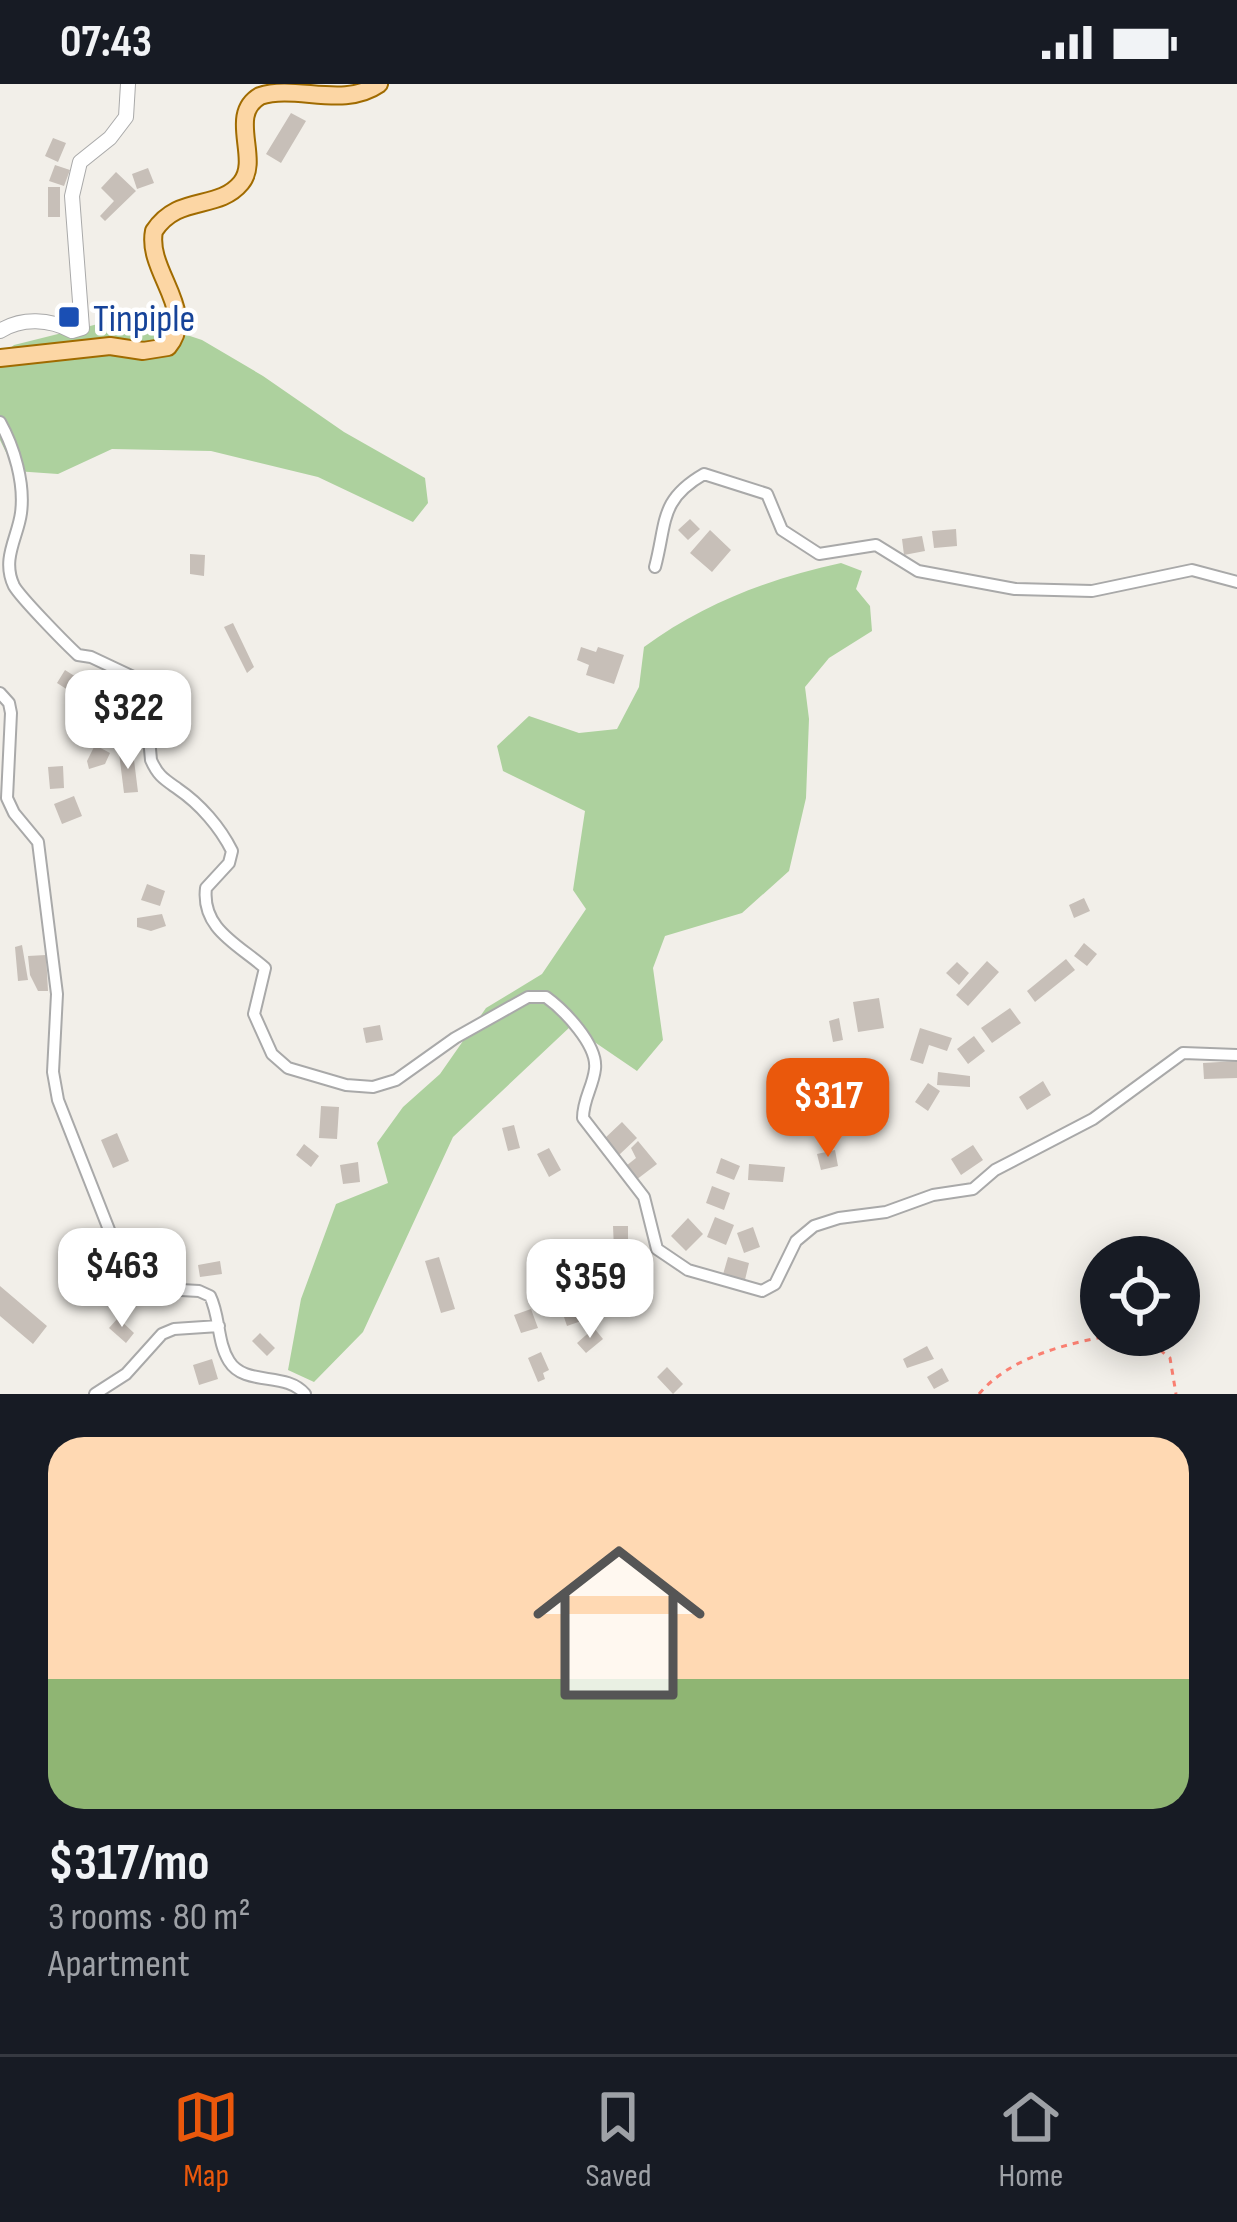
<!DOCTYPE html>
<html lang="en">
<head>
<meta charset="utf-8">
<style>
	:root { --surface:#171b24; --page:#20242c; --text:#f1f3f6; --muted:#9ea1a6; --line:#363941; --accent:#ea580c }
	body { margin:0; font-family:"Sofia Sans Condensed",sans-serif; background:var(--page); color:var(--text); height:100vh; display:flex; flex-direction:column; font-size:45px; white-space:nowrap }
	* { box-sizing:border-box; margin:0 }
	p { font-size:39px; color:var(--muted) }
	.icon { flex:none; width:66px; height:66px; fill:none; stroke:currentColor; stroke-width:2; stroke-linecap:round; stroke-linejoin:round }
	.map { position:relative; height:1310px; overflow:hidden }
	.panel { display:flex; flex-direction:column; background:var(--surface); flex:1 }
	.panel>* { flex:none }
	.fabs { position:absolute; left:1080px; top:1152px; display:grid; gap:24px }
	.fabs a { display:grid; place-items:center; width:120px; height:120px; border-radius:50%; background:var(--surface); box-shadow:0 6px 30px #0003; font-size:60px }
	.price { position:absolute; translate:-50% -102px; padding:0 27px; border-radius:24px; background:#fff; color:#222; font-size:39px; line-height:78px; filter:drop-shadow(0 3px 6px #0008) }
	.price::after { content:''; position:absolute; left:50%; top:72px; width:36px; height:27px; margin-left:-18px; background:inherit; clip-path:polygon(0 0,100% 0,50% 100%) }
	.price.selected { background:var(--accent); color:#fff }
	ul { padding:0; list-style:none }
	li { display:grid; align-content:center; gap:24px; height:636px; padding:0 48px }
	li+li { border-top:3px solid var(--line) }
	li span { display:grid; place-items:center; height:372px; border-radius:36px; color:#555 }
	li>.icon { margin-inline-start:auto }
	span .icon { width:216px; height:216px; fill:#fffc; stroke-width:1 }
	li b { font-size:51px }
	.status { display:flex; justify-content:space-between; align-items:center; height:84px; padding:0 60px; background:var(--surface); direction:ltr }
	.status svg { height:33px; fill:currentColor }
	.menu { display:flex; justify-content:space-around; align-items:center; height:168px; border-top:3px solid var(--line); background:var(--surface); font-size:33px; color:var(--muted) }
	.menu a { display:grid; justify-items:center; gap:6px }
	.menu .selected { color:var(--accent) }
	.map>svg:first-child { display:block }
</style>
</head>
<body>
<div class="status"><b>07:43</b><svg viewBox="0 0 49 12"><path d="M0 12V9h3v3zM5 12V6h3v6zM10 12V3h3v9zM15 12V0h3v12zM26 1h20v11H26zM47 4h2v5h-2z"/></svg></div>
<div class="map">
<svg width="1237" height="1310" viewBox="0 0 1237 1310">
	<rect width="100%" height="100%" fill="#f2efe9"/>
	<!-- forest -->
	<path fill="#add19e" d="M130 232 202 256 263 292 344 348 425 394 428 419 413 438 318 393 211 367 112 365 58 390 15 387 0 356V272L14 261Z
		M841 479 862 487 856 505 870 522 872 547 829 574 805 603 809 635 806 714 789 787 742 829 665 852 653 884 663 956 637 987 571 942 453 1053 363 1248 314 1298 288 1286 301 1215 336 1120 388 1099 377 1059 403 1023 440 990 486 924 542 890 586 825 573 806 585 727 503 687 497 662 529 632 579 649 617 645 639 603 644 563C704 519 768 495 841 479Z"/>
	<!-- building -->
	<path fill="#c7bfb8" d="M291 29 306 37 281 79 266 70Z
		M53 54 66 59 58 78 45 72Z
		M55 81 70 86 64 102 49 97Z
		M148 84 154 99 137 105 132 90Z
		M116 88 136 107 105 137 100 132 114 117 101 104Z
		M48 103H60V133H48Z
		M690 435 700 445 688 456 678 446Z
		M956 445 957 462 934 464 932 447Z
		M710 446 731 466 712 488 690 469Z
		M922 452 925 467 904 471 902 455Z
		M190 470 205 471 204 492 190 490Z
		M233 539 254 583 247 589 224 543Z
		M581 563 596 568 598 563 624 571 614 600 586 591 589 581 577 576Z
		M65 586 108 613 101 627 57 599Z
		M95 661 110 669 105 680 89 685 87 677Z
		M133 668 138 708 124 709 119 669Z
		M63 682 64 704 50 705 48 683Z
		M74 712 82 732 62 740 54 720Z
		M147 800 165 807 160 822 141 816Z
		M1084 814 1090 827 1074 834 1069 821Z
		M162 830 166 842 151 847 137 843V834Z
		M1084 859 1097 870 1087 882 1074 872Z
		M22 861 28 896 18 897 15 863Z
		M46 871 48 907H38L30 891 28 872Z
		M1066 875 1075 886 1035 918 1027 907Z
		M987 877 999 888 968 922 956 911Z
		M957 878 969 889 959 901 946 889Z
		M879 914 884 944 858 948 853 918Z
		M1010 924 1021 939 992 959 981 944Z
		M839 934 843 956 833 958 829 937Z
		M380 941 383 956 366 959 363 944Z
		M920 944 952 954 947 967 929 961 923 980 910 976Z
		M974 952 985 967 968 980 957 965Z
		M1237 977V994L1204 995 1203 979Z
		M938 988 970 992V1003L937 1001Z
		M1043 997 1051 1011 1027 1026 1019 1013Z
		M928 999 940 1007 928 1027 915 1018Z
		M321 1022 339 1023 337 1055 319 1054Z
		M622 1038 637 1054 619 1071 604 1055Z
		M514 1041 520 1064 508 1067 502 1044Z
		M117 1049 129 1077 113 1084 101 1056Z
		M638 1057 657 1080 636 1096 626 1082 636 1074 631 1064Z
		M304 1060 319 1072 311 1083 296 1071Z
		M973 1061 983 1076 961 1091 951 1075Z
		M549 1064 561 1086 549 1093 537 1070Z
		M835 1066 838 1082 821 1086 817 1070Z
		M721 1074 740 1082 734 1096 716 1089Z
		M358 1078 360 1098 343 1100 340 1081Z
		M749 1080 785 1083 783 1098 748 1096Z
		M712 1102 730 1109 724 1126 706 1119Z
		M715 1133 734 1141 726 1161 707 1153Z
		M688 1134 703 1150 686 1167 671 1152Z
		M613 1142H628V1164L614 1165Z
		M753 1143 760 1163 744 1169 737 1149Z
		M604 1163 608 1178 588 1184 584 1169Z
		M574 1168 579 1205 555 1208 550 1172Z
		M439 1173 455 1225 441 1229 425 1177Z
		M728 1173 749 1179 744 1200 722 1194Z
		M220 1177 222 1190 200 1193 198 1181Z
		M0 1202 47 1242 33 1260 0 1232Z
		M577 1207 580 1221 563 1224 560 1211Z
		M579 1224 584 1236 567 1242 563 1230Z
		M531 1225 538 1244 521 1249 514 1231Z
		M118 1234 134 1249 126 1259 109 1244Z
		M594 1244 603 1255 586 1269 577 1259Z
		M260 1249 275 1264 267 1272 252 1257Z
		M927 1262 934 1275 907 1284 903 1275Z
		M541 1268 549 1286 543 1289 545 1295 538 1298 528 1274Z
		M212 1275 218 1295 199 1301 193 1281Z
		M667 1283 683 1300 673 1310 657 1293Z
		M942 1284 949 1297 934 1305 927 1293Z"/>
	<g fill="none" stroke-linecap="round" stroke-linejoin="round">
		<defs>
			<path id="minor" d="M0 338C14 363 25 399 21 429 18 453 1 475 14 502 21 514 65 559 78 571L91 573 144 598 151 676C158 692 164 695 178 705 200 720 220 743 232 767L229 779 206 804C201 845 239 861 265 884L254 930 272 970 288 984 346 1001 373 1003 396 996 455 954 528 913H546C564 926 598 961 595 985 593 1003 583 1015 583 1034L644 1113 657 1165 688 1186 762 1207 775 1200 796 1157 814 1142 839 1134 886 1128 933 1111 973 1105 995 1086 1093 1035 1183 969 1237 971
				M655 483C667 438 659 416 704 390L767 410 782 446 819 470 876 461 918 487 1015 505 1092 507 1192 486 1237 498
				M0 609 9 619 11 629 7 714 14 729 38 758 57 910 53 988 58 1016 115 1161 145 1204 199 1207 210 1212C220 1232 217 1258 229 1277 245 1303 286 1287 305 1310
				M95 1310 126 1290 162 1250 174 1245 219 1242"/>
			<path id="tertiary" d="M0 247C22 233 50 235 72 247L82 244 72 112 80 78 110 54 126 33 128 0"/>
			<path id="primary" d="M0 274 110 262 143 267 168 263C198 227 146 187 154 147 178 110 218 127 241 99 261 75 227 31 260 12 296 0 343 25 379 0"/>
		</defs>
		<!-- minor casing -->
		<use href="#minor" stroke="#a9a9a9" stroke-width="14"/>
		<!-- tertiary casing -->
		<use href="#tertiary" stroke="#a9a9a9" stroke-width="16"/>
		<!-- primary casing -->
		<use href="#primary" stroke="#a06b00" stroke-width="20"/>
		<!-- path -->
		<path stroke="#fa8072" stroke-width="3" stroke-dasharray="6 6" stroke-linecap="butt" d="M1141 1251 1170 1274 1176 1310
			M979 1310C1010 1273 1066 1260 1112 1251"/>
		<!-- minor -->
		<use href="#minor" stroke="#fff" stroke-width="10"/>
		<!-- tertiary -->
		<use href="#tertiary" stroke="#fff" stroke-width="14"/>
		<!-- primary -->
		<use href="#primary" stroke="#fcd6a4" stroke-width="16"/>
	</g>
	<!-- markers -->
	<rect fill="#1a4fb4" stroke="#fff" stroke-width="4.5" x="57" y="221" width="24" height="24" rx="6"/>
	<g text-anchor="middle" stroke-width="9" stroke-linejoin="round" paint-order="stroke">
		<!-- transit labels -->
		<g font-size="39" fill="#164399" stroke="#fff" text-anchor="start">
			<text x="93" y="247">Tinpiple</text>
		</g>
	</g>
</svg>
<div class="fabs">
<a><svg class="icon" aria-label="locate" viewBox="0 0 24 24"><circle cx="12" cy="12" r="6"/><path d="M12 2v4M12 18v4M2 12h4M18 12h4"/></svg></a>
</div>
<b class="price" style="left:128px;top:688px">$322</b>
<b class="price selected" style="left:828px;top:1076px">$317</b>
<b class="price" style="left:122px;top:1246px">$463</b>
<b class="price" style="left:590px;top:1257px">$359</b>
</div>
<section class="panel">
<ul>
<li><span style="background:linear-gradient(#ffd9b3 65%,#8fb573 0)"><svg class="icon" aria-label="home" viewBox="0 0 24 24"><path d="M3 11l9-7 9 7M6 9v11h12V9"/></svg></span><div><b>$317/mo</b><p>3 rooms · 80 m²</p><p>Apartment</p></div></li>
</ul>
</section>
<nav class="menu">
<a class="selected"><svg class="icon" aria-label="map" viewBox="0 0 24 24"><path d="M3 6l6-2 6 2 6-2v14l-6 2-6-2-6 2zM9 4v14M15 6v14"/></svg>Map</a>
<a><svg class="icon" aria-label="saved" viewBox="0 0 24 24"><path d="M7 4h10v16l-5-4-5 4z"/></svg>Saved</a>
<a><svg class="icon" aria-label="home" viewBox="0 0 24 24"><path d="M3 11l9-7 9 7M6 9v11h12V9"/></svg>Home</a>
</nav>
</body>
</html>
